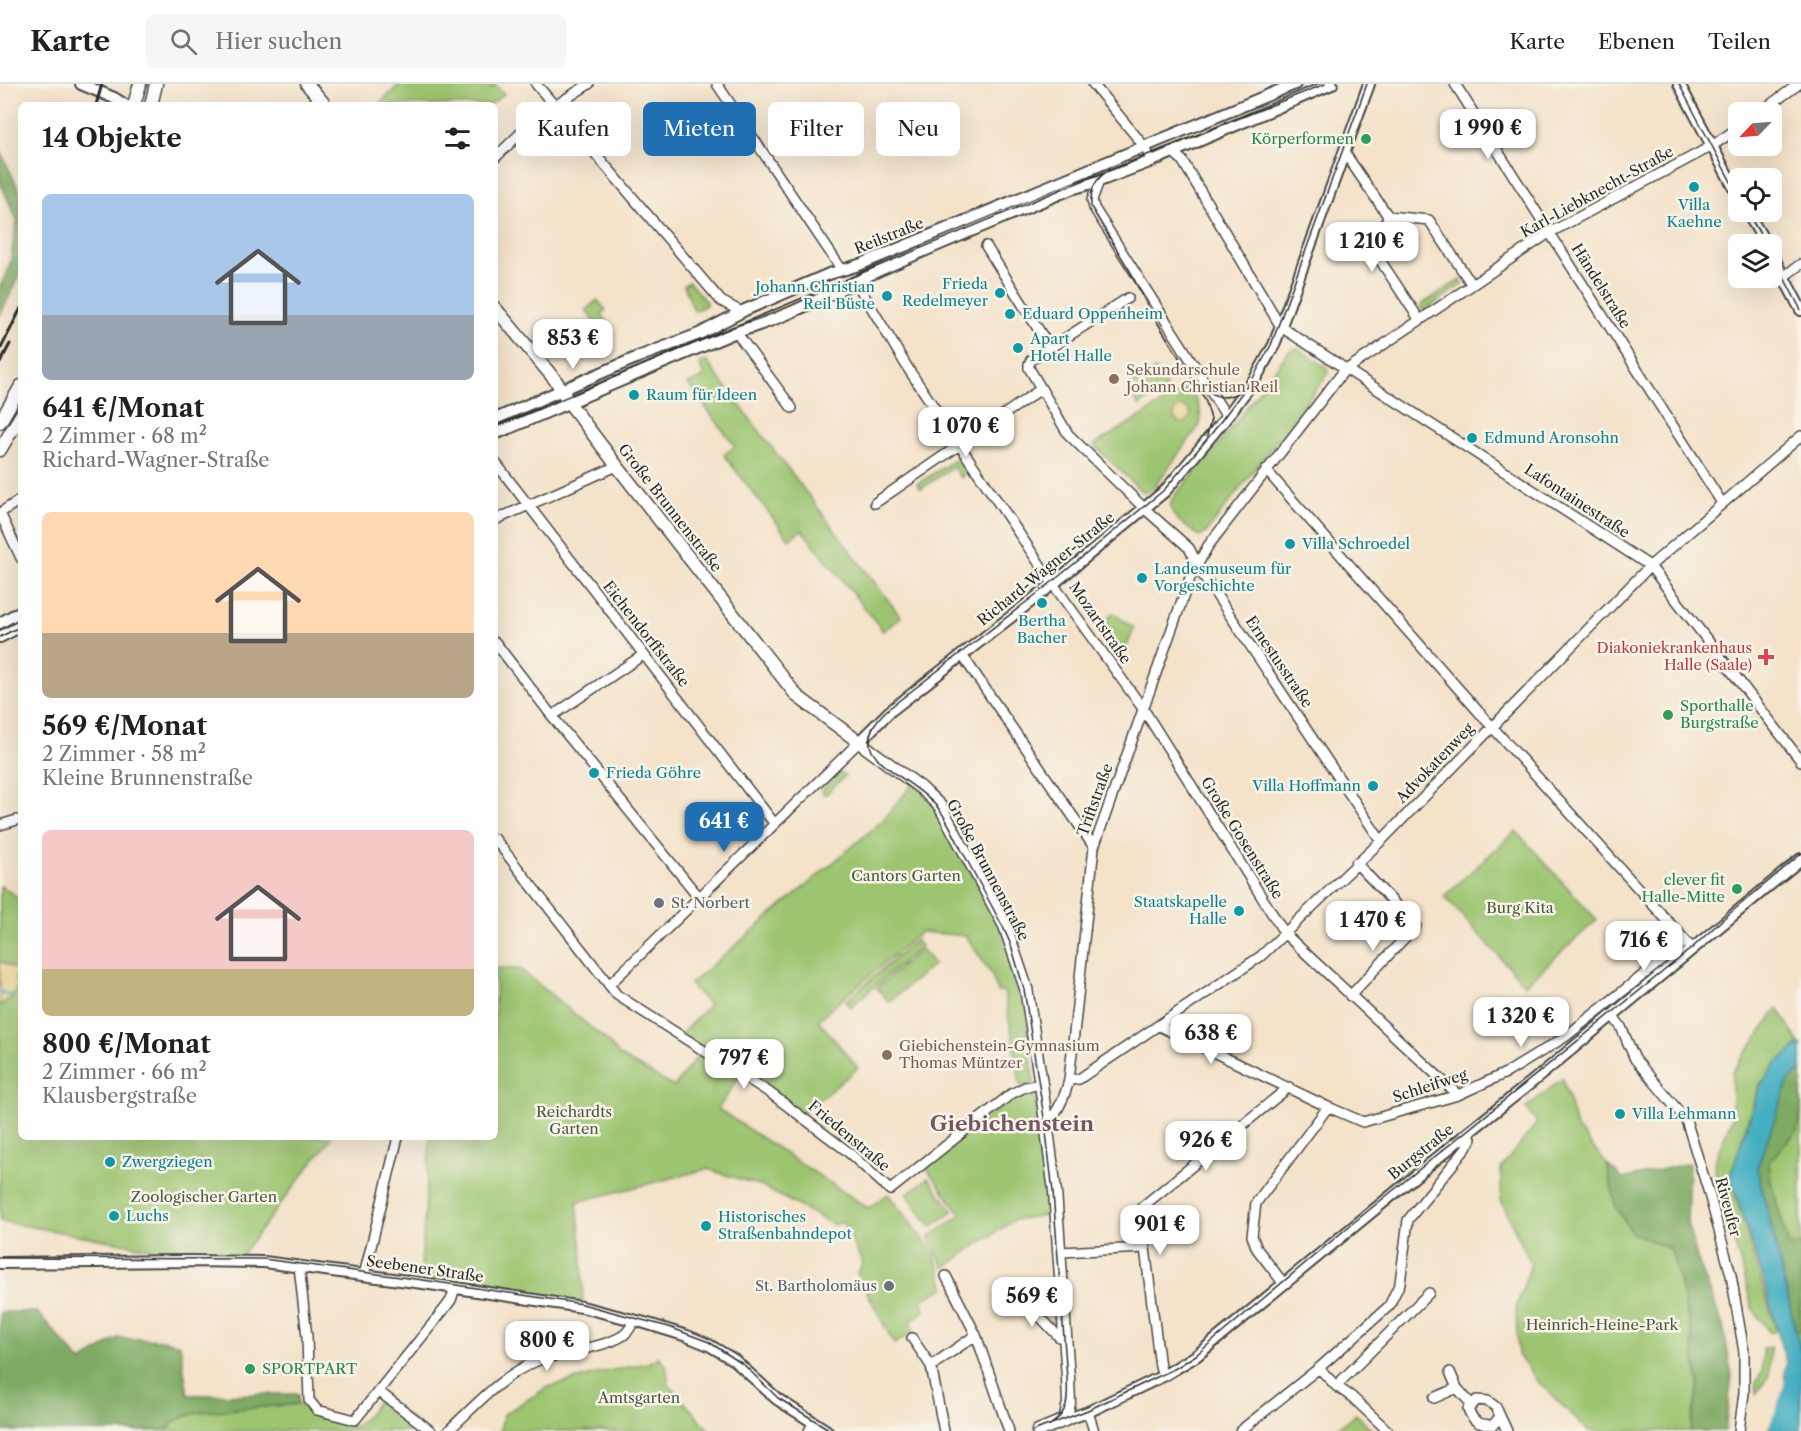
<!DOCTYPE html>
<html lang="de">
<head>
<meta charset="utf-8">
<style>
	:root { --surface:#fff; --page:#f6f6f6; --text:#202124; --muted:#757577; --line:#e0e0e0; --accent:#1f6fb2 }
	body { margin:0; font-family:"Libre Caslon Text",serif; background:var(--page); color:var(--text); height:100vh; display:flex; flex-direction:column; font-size:22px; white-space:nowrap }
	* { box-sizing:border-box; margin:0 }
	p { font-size:20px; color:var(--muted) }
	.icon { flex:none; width:33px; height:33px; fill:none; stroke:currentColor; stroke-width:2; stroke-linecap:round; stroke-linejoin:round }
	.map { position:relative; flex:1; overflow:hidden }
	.sheet { position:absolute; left:18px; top:18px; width:480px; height:1038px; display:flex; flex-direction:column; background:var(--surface); border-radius:9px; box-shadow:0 6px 24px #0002 }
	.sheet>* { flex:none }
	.banner { position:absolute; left:516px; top:18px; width:570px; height:54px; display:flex; gap:12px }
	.needle { width:39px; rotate:245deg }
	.buttons { position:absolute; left:1728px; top:18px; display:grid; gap:12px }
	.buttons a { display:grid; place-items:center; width:54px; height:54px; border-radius:9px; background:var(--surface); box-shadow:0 6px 24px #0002; font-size:30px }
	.price { position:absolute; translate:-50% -51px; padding:0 14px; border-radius:12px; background:#fff; color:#222; font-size:20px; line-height:39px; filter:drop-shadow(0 2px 3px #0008) }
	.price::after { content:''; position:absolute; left:50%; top:36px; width:18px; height:14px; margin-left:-9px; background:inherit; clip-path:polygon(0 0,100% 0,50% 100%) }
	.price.selected { background:var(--accent); color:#fff }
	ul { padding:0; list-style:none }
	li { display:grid; align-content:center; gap:12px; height:318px; padding:0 24px }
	li span { display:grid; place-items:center; height:186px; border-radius:9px; color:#555 }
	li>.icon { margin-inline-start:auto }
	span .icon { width:108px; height:108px; fill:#fffc; stroke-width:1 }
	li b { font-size:26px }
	h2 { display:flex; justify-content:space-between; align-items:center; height:72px; padding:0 24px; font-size:26px }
	.chip { padding:0 21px; border-radius:9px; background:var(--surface); box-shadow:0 6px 24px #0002; font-size:21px; line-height:54px }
	.chip.selected { background:var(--accent); color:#fff }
	header { display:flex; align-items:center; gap:36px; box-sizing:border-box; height:84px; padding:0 30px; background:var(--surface); border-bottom:2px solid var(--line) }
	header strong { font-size:28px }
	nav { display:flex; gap:33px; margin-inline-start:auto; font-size:21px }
	.search { width:420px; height:54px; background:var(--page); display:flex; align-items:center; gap:15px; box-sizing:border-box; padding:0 21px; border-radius:9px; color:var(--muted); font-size:22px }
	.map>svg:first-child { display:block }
</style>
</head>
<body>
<header>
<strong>Karte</strong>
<div class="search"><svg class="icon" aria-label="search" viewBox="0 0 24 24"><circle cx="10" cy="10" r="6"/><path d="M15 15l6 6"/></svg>Hier suchen</div>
<nav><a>Karte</a><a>Ebenen</a><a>Teilen</a></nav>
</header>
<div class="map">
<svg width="1801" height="1347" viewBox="0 0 1801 1347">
	<rect width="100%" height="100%" fill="#f7f3e8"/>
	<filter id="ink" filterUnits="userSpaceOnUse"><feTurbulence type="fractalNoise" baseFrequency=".0167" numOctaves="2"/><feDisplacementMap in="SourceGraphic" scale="12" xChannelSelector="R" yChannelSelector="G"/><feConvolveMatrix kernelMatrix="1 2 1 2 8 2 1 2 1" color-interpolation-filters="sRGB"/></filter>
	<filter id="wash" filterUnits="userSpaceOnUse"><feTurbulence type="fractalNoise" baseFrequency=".008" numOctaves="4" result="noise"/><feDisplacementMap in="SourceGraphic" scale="24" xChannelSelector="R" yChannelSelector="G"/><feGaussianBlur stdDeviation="1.35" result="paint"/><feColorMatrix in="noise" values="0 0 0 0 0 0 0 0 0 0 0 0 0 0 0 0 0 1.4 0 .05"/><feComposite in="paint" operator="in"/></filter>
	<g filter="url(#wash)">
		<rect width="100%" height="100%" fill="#f4e2c9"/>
		<!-- green -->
		<path fill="#9dc571" stroke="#64784e" stroke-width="1.5" d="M400 0H489L492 4 495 1 504 10 490 21H378Z
			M1461 195 1463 199 1461 201 1425 226 1421 225V221Z
			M689 198 706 218V221L694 227 684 201Z
			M597 216 606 226 601 230 607 238 601 244 586 226Z
			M1298 264 1327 284 1328 290 1205 450 1199 452C1188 443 1165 432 1172 415L1228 348 1289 267Z
			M706 277 901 533 883 547 802 446 789 455 724 371 735 362 688 300 704 293 699 279Z
			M1155 286 1167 304 1139 322 1127 303Z
			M1189 303C1197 317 1203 326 1200 341L1153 405 1146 408 1141 407 1094 361Z
			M957 376 966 388 962 391 963 392 961 394 953 383 921 405 917 400 953 377Z
			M1113 529 1134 544 1127 562 1118 566 1101 542Z
			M840 688 845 692 825 711 821 707Z
			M914 699 937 725 1002 842 1024 906 1034 1000 1021 1003 1004 907 998 908 992 891 966 852 921 848 818 936 858 984 802 1030 680 951 709 921 690 900 882 737Z
			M1516 747 1597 836 1525 901 1444 812Z
			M0 802 21 815V1053H332L239 1174 199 1173 0 1137Z
			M916 856 921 862 851 923 846 917Z
			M921 865 934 880 889 918 877 904Z
			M495 884 520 885 606 956 620 972 674 1003 701 967 740 992 718 1025 868 1124 888 1110 934 1169 945 1204 922 1216 925 1226 910 1238 914 1248 894 1260 857 1189 863 1180 843 1138 834 1141 761 1102 707 1085 577 1118 582 1167 583 1219 420 1195 430 1053H495Z
			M1778 924 1799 959 1759 1001 1730 1093 1776 1246 1770 1249 1752 1224 1744 1191 1718 1103 1714 1079 1732 1034V988Z
			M1801 986V1269L1757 1084Z
			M1563 994 1576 1043 1607 1080 1615 1121 1632 1149 1671 1165 1689 1238 1699 1299 1690 1347H1589L1538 1298 1518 1271 1516 1224 1531 1180 1501 1116V1084L1537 1039 1526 1024Z
			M1035 1010 1053 1130 1014 1136 944 1184 929 1153 961 1131 925 1082 1011 1014Z
			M928 1094 953 1127 931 1143 907 1110Z
			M1770 1263 1769 1292 1756 1310V1299L1762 1288 1763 1265Z
			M659 1273 666 1281 669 1301 710 1347H500L504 1330 548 1303 604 1288 648 1279Z
			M382 1311 426 1347H167L172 1340 179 1335 199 1328 298 1320 329 1338 339 1341 355 1342 369 1330Z
			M1356 1330 1373 1347H1334Z"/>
		<!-- forest -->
		<path fill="#7eaa63" stroke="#546a47" stroke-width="1.5" d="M0 66 21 110V187L0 232V203L10 180 17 136 0 98Z
			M1801 986V1029L1797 1047 1769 1078 1771 1097 1789 1162 1801 1161V1246L1796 1247 1757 1084 1789 996Z
			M1689 1079 1687 1139 1697 1174 1723 1242 1732 1292 1725 1347H1690L1699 1299 1689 1238 1671 1165 1632 1149 1615 1121 1607 1080 1623 1095Z
			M0 1228H37L81 1278 118 1254 163 1256 180 1260 188 1311 298 1310V1320L199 1328 179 1335 172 1340 167 1347H0Z"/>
		<!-- sand -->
		<path fill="#eeda9e" stroke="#8c8264" stroke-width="1.5" d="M1174 331a8 8 0 1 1 16 0a8 8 0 1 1-16 0Z
			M0 877 17 886 15 897 18 901 10 916H6L2 920H0Z"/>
		<!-- water -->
		<path fill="#44afc2" stroke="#386d76" stroke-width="1.5" d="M1801 960V986L1789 996 1757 1084 1801 1269V1347H1767L1784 1302 1786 1279 1764 1197 1730 1092 1761 1000 1776 979Z"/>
		<!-- pier -->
		<path fill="#f4e2c9" d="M1782 1296H1785L1784 1302 1779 1319 1767 1347H1764L1776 1318Z"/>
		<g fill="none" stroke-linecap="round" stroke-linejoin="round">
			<!-- stream -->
			<path stroke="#44afc2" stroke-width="3" d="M0 908 11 912"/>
		</g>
	</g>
	<g filter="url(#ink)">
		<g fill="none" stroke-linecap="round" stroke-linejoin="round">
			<defs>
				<path id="minor" d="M536 0 721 217 742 228
					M717 0 842 186
					M1093 0 1144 62 1152 77
					M1455 0 1722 419
					M1760 28 1799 0
					M1173 68 1182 76 1281 243 1650 482 1801 677
					M1344 68 1388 132 1429 136 1472 201
					M495 74 536 34 589 0
					M1099 97 1092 116 1094 124 1227 333
					M1388 132 1378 162V173L1419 235
					M986 162 1050 264
					M1783 193 1801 180
					M856 198 909 286 1053 500 1144 626 1285 850 1458 1011
					M1128 214 1031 276 1029 280V284L1068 350 1146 426 1189 464 1201 488 1381 757
					M736 248 792 324
					M495 378 774 739
					M1266 386 1485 635 1693 865
					M875 419 1041 305
					M0 429 21 474
					M0 429 21 415
					M495 436 617 382
					M495 558 552 632 698 812
					M962 571 1094 763
					M552 632 643 571
					M0 741 17 736
					M495 755 617 911 770 1009 847 1067 890 1106 1011 1010 1025 1003 1041 1000
					M609 901 859 658
					M1350 912 1416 842 1356 779
					M1613 932 1621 943 1635 975 1686 1036 1708 1106 1731 1191 1744 1268V1309L1739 1347
					M1159 942 1328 1023 1363 1038 1458 1011 1508 988 1565 953 1686 857
					M1069 996 1079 995 1261 872 1381 757 1650 482 1801 352
					M1047 1039C1059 1027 1065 1012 1069 996L1094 763 1190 494 1208 462 1343 288 1549 149 1712 62 1738 44
					M1145 1164 1142 1123 1289 1003
					M1060 1168 1145 1164 1160 1283 1163 1292
					M299 1182 307 1253 309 1316 317 1326 355 1336 446 1223 451 1216 455 1204
					M364 1191 398 1053
					M946 1192 976 1251 1009 1347
					M1284 1200 1257 1165 1252 1152 1256 1119 1328 1023
					M1013 1207 1028 1220 1059 1253 1065 1254
					M912 1254 931 1282
					M1319 1284 1336 1302 1352 1313 1388 1347
					M1450 1288 1457 1304 1472 1321
					M1336 1302 1429 1209
					M378 1307 431 1347
					M1434 1314 1457 1304
					M1088 1328 1094 1347
					M1499 1334 1493 1341C1479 1341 1473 1338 1468 1325L1477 1316 1488 1317 1496 1323 1507 1347
					M448 1347C476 1321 503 1290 539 1276 559 1268 614 1263 627 1248 630 1245 632 1240 634 1236
					M809 1347 814 1338
					M944 1347 931 1282 976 1251
					M1240 1347 1319 1284 1389 1222 1400 1199 1408 1136 1466 1064 1471 1055 1469 1048"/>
				<path id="tertiary" d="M81 0 114 14 125 21
					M1679 0 1738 111
					M1747 128 1766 160
					M1772 171 1801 226
					M495 335 638 273 699 250 745 226 829 190 859 181 1295 0
					M495 350 736 248C787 234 833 208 880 186 943 158 1007 132 1071 105L1099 97 1152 77 1332 0
					M0 539 21 527
					M0 553 21 542
					M859 658 889 628 1053 500 1165 407 1225 335 1255 295 1274 261 1369 0
					M0 1179 187 1177 264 1178 423 1199 582 1223 645 1239 687 1252 709 1261 734 1276 777 1315 827 1347
					M1065 1336 1088 1328 1163 1292 1196 1272 1469 1048 1533 997 1801 775"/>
				<path id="secondary" d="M307 0 325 21
					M134 21 140 0
					M151 21 156 0
					M495 224 556 297 570 320 617 382 797 612 921 704 940 722 1005 842 1026 904 1041 1000 1055 1107 1068 1294 1069 1319 1065 1336 1038 1347
					M0 338 21 302
					M0 366 21 331"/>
			</defs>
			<!-- minor casing -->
			<use href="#minor" stroke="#494643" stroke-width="12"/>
			<!-- tertiary casing -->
			<use href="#tertiary" stroke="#494643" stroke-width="14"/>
			<!-- secondary casing -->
			<use href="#secondary" stroke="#494643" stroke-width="15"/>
			<!-- minor -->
			<use href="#minor" stroke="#fff" stroke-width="9"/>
			<!-- tertiary -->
			<use href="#tertiary" stroke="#fff" stroke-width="10"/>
			<!-- secondary -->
			<use href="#secondary" stroke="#fff" stroke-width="12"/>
			<!-- tram -->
			<path stroke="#2b2b2b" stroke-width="1.5" d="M1679 0 1738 111
				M1105 89C1093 98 1090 108 1091 123L1133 192
				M1747 128 1766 160
				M1772 171 1801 226
				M1129 185 1149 225 1205 315 1211 335 1207 352
				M1202 301C1214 314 1225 317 1241 307
				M495 343 1062 105 1325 0
				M0 553 21 542
				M0 1174 263 1175 423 1196 582 1220 669 1243 709 1258 744 1281 778 1314 832 1347
				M1050 1341C1069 1329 1068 1314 1067 1294L1053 1108 1045 1040 1024 905 1011 861 1003 843C989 817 975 791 961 765 954 751 948 736 938 724 922 703 882 686 872 667 864 652 876 636 887 626L1052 498 1164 406 1212 349 1253 294 1271 261 1367 0
				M1033 1347 1088 1326 1176 1284 1196 1271 1353 1139 1692 864 1723 835 1801 770"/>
			<!-- rail -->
			<path stroke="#2b2b2b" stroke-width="3" d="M96 21 102 0
				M0 266 21 224
				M0 279 10 260"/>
		</g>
	</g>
	<!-- markers -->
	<g fill="#2e9e5b" stroke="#f7f3e8" stroke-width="2">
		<circle cx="1366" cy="55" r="6"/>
		<circle cx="1668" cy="631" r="6"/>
		<circle cx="1737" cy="805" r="6"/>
		<circle cx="250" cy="1285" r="6"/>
	</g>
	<g fill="#0f9aa8" stroke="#f7f3e8" stroke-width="2">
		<circle cx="1694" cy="103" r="6"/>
		<circle cx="1000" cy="209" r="6"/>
		<circle cx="887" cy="212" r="6"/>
		<circle cx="1010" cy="230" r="6"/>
		<circle cx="1018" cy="264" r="6"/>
		<circle cx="634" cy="311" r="6"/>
		<circle cx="1472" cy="354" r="6"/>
		<circle cx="1290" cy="460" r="6"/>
		<circle cx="1142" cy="494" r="6"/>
		<circle cx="1042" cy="519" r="6"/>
		<circle cx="594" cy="689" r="6"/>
		<circle cx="1373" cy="702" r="6"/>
		<circle cx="1239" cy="827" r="6"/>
		<circle cx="1620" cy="1030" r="6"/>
		<circle cx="110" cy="1078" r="6"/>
		<circle cx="114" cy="1132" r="6"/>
		<circle cx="706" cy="1142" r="6"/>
	</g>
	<g fill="#8d6e63" stroke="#f7f3e8" stroke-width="2">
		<circle cx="1114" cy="295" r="6"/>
		<circle cx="887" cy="971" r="6"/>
	</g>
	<path fill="#e0444e" stroke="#f7f3e8" stroke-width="2" d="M1763 564h6v6h6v6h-6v6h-6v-6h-6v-6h6z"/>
	<g fill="#6b7280" stroke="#f7f3e8" stroke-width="2">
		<circle cx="659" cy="819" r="6"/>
		<circle cx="889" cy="1202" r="6"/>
	</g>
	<g text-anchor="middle" stroke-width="5" stroke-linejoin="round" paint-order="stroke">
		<!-- leisure labels -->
		<g font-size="15" fill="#27864d" stroke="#f7f3e8" text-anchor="end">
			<text x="1354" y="60">Körperformen</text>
			<text x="1680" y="627" text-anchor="start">Sporthalle<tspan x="1680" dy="17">Burgstraße</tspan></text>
			<text x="1725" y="801">clever fit<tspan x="1725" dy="17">Halle-Mitte</tspan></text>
			<text x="262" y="1290" text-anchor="start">SPORTPART</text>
		</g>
		<!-- street labels -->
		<g font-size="15" fill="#2b2b2b" stroke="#f7f3e8">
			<text transform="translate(1597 108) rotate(-29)" y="5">Karl-Liebknecht-Straße</text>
			<text transform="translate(889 152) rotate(-22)" y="5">Reilstraße</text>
			<text transform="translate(1601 202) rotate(58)" y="5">Händelstraße</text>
			<text transform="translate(1577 417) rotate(33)" y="5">Lafontainestraße</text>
			<text transform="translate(670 424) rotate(52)" y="5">Große Brunnenstraße</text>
			<text transform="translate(1046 485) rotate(-39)" y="5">Richard-Wagner-Straße</text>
			<text transform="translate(1100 539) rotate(55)" y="5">Mozartstraße</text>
			<text transform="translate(646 550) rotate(52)" y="5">Eichendorffstraße</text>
			<text transform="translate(1279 578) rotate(56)" y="5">Ernestusstraße</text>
			<text transform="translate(1435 679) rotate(-46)" y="5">Advokatenweg</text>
			<text transform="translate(1095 716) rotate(-70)" y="5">Triftstraße</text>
			<text transform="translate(1242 754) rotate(58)" y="5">Große Gosenstraße</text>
			<text transform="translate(988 786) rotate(62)" y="5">Große Brunnenstraße</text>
			<text transform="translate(1430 1002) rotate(-18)" y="5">Schleifweg</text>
			<text transform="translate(849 1052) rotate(40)" y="5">Friedenstraße</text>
			<text transform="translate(1421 1068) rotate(-39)" y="5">Burgstraße</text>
			<text transform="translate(1728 1123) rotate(75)" y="5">Riveufer</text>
			<text transform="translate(425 1185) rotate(8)" y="5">Seebener Straße</text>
		</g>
		<!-- culture labels -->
		<g font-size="15" fill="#0d838f" stroke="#f7f3e8" text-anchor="start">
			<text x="1694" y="126" text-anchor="middle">Villa<tspan x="1694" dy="17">Kaehne</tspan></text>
			<text x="988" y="205" text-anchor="end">Frieda<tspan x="988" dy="17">Redelmeyer</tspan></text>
			<text x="875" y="208" text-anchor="end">Johann Christian<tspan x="875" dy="17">Reil Büste</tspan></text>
			<text x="1022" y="235">Eduard Oppenheim</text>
			<text x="1030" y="260">Apart<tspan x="1030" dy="17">Hotel Halle</tspan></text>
			<text x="646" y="316">Raum für Ideen</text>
			<text x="1484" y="359">Edmund Aronsohn</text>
			<text x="1302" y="465">Villa Schroedel</text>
			<text x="1154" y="490">Landesmuseum für<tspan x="1154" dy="17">Vorgeschichte</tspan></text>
			<text x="1042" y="542" text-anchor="middle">Bertha<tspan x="1042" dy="17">Bacher</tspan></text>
			<text x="606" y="694">Frieda Göhre</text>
			<text x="1361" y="707" text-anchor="end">Villa Hoffmann</text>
			<text x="1227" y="823" text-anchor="end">Staatskapelle<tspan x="1227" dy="17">Halle</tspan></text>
			<text x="1632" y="1035">Villa Lehmann</text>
			<text x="122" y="1083">Zwergziegen</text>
			<text x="126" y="1137">Luchs</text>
			<text x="718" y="1138">Historisches<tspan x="718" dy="17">Straßenbahndepot</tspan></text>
		</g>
		<!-- education labels -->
		<g font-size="15" fill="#785e54" stroke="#f7f3e8" text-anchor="start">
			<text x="1126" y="291">Sekundarschule<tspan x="1126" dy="17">Johann Christian Reil</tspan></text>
			<text x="899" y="967">Giebichenstein-Gymnasium<tspan x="899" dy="17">Thomas Müntzer</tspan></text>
		</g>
		<!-- health labels -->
		<g font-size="15" fill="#be3a42" stroke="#f7f3e8" text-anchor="end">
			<text x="1752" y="569">Diakoniekrankenhaus<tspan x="1752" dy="17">Halle (Saale)</tspan></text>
		</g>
		<!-- park labels -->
		<g font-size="15" fill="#4d5940" stroke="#f7f3e8">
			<text x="906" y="797">Cantors Garten</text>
			<text x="1520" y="829">Burg Kita</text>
			<text x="574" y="1033">Reichardts<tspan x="574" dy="17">Garten</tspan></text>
			<text x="204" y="1118">Zoologischer Garten</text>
			<text x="1602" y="1246">Heinrich-Heine-Park</text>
			<text x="639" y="1319">Amtsgarten</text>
		</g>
		<!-- worship labels -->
		<g font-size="15" fill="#5b616d" stroke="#f7f3e8" text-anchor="start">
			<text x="671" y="824">St. Norbert</text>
			<text x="877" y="1207" text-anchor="end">St. Bartholomäus</text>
		</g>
		<!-- district labels -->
		<g font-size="21" font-weight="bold" fill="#725765" stroke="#f7f3e8">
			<text x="1012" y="1047">Giebichenstein</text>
		</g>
	</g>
</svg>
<div class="buttons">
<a><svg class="needle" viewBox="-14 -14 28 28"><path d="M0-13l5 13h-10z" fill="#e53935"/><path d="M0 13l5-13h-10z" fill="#757577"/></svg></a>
<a><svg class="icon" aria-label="locate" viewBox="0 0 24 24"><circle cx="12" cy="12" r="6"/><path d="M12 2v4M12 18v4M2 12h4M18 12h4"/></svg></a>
<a><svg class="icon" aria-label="layers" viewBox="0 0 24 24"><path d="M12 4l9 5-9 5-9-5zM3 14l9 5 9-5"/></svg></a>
</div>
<b class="price" style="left:1488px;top:76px">1 990 €</b>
<b class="price" style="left:1372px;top:189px">1 210 €</b>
<b class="price" style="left:573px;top:286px">853 €</b>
<b class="price" style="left:966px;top:374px">1 070 €</b>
<b class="price selected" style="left:724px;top:769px">641 €</b>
<b class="price" style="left:1373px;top:868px">1 470 €</b>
<b class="price" style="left:1644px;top:888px">716 €</b>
<b class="price" style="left:1521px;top:964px">1 320 €</b>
<b class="price" style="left:1211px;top:981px">638 €</b>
<b class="price" style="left:744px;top:1006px">797 €</b>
<b class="price" style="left:1206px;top:1088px">926 €</b>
<b class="price" style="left:1160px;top:1172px">901 €</b>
<b class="price" style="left:1032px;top:1244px">569 €</b>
<b class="price" style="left:547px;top:1288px">800 €</b>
<div class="banner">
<a class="chip">Kaufen</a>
<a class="chip selected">Mieten</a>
<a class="chip">Filter</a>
<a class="chip">Neu</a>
</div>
<section class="sheet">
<h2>14 Objekte<svg class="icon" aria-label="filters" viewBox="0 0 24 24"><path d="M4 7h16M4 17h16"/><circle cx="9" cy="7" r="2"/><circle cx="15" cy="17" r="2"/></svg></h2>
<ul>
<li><span style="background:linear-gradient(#a9c7e8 65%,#9aa5b1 0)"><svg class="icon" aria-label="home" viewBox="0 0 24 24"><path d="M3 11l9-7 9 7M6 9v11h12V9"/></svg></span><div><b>641 €/Monat</b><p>2 Zimmer · 68 m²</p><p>Richard-Wagner-Straße</p></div></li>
<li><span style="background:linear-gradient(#ffd9b3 65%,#b9a48a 0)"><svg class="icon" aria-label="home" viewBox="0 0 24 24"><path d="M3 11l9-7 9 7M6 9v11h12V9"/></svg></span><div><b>569 €/Monat</b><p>2 Zimmer · 58 m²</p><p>Kleine Brunnenstraße</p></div></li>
<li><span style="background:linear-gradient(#f6c9c9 75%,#c2b280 0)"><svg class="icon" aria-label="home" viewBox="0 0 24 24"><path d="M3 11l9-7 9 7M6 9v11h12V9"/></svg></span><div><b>800 €/Monat</b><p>2 Zimmer · 66 m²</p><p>Klausbergstraße</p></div></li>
</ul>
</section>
</div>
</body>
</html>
